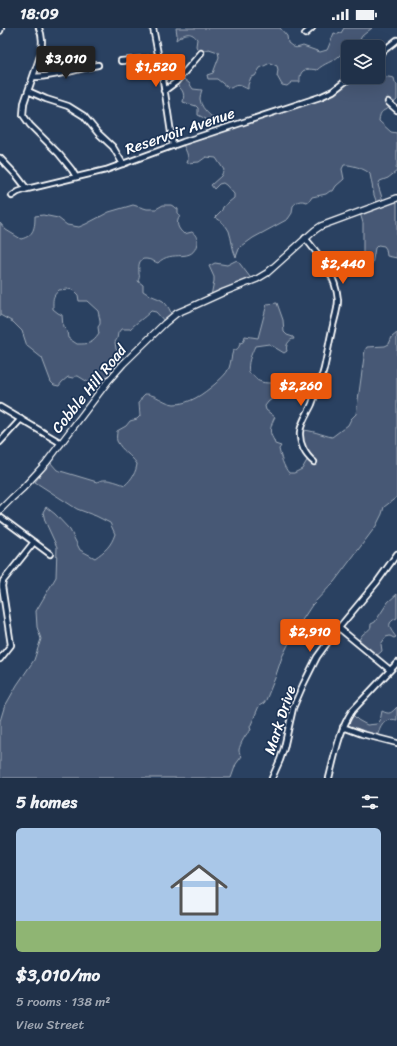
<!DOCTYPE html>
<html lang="en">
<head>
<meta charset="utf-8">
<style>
	:root { --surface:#203149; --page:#283950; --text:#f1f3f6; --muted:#a2a9b4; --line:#3d4c61; --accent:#ea580c }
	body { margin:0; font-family:Sriracha,sans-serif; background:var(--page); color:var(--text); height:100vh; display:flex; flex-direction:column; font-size:15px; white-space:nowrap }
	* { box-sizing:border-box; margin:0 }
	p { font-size:13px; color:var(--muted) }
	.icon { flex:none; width:22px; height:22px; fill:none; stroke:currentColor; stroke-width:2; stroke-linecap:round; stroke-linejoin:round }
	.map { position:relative; height:750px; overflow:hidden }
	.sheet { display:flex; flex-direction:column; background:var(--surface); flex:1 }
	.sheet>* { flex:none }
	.controls { position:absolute; left:341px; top:12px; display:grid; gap:8px }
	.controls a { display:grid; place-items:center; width:44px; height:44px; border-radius:6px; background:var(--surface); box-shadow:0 4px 16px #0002,0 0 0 1px var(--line); font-size:20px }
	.price { position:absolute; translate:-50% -34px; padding:0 9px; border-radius:4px; background:var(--accent); color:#fff; font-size:13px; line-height:26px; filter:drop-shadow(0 1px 2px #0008) }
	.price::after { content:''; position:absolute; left:50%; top:24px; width:12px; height:9px; margin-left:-6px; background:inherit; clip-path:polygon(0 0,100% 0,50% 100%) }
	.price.active { background:#222; color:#fff }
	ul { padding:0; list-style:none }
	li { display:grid; align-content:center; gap:8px; height:212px; padding:0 16px }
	li span { display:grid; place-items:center; height:124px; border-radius:6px; color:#555 }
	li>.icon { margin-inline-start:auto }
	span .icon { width:72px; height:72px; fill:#fffc; stroke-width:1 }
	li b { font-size:17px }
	h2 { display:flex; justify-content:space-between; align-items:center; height:48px; padding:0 16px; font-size:17px }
	.status { display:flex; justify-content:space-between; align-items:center; height:28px; padding:0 20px; background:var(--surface); direction:ltr }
	.status svg { height:11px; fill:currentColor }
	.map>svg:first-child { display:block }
</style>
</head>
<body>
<div class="status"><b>18:09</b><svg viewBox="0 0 49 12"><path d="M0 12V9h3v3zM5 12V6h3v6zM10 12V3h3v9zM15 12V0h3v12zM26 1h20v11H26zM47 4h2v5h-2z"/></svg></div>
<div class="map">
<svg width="397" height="750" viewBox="0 0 397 750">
	<rect width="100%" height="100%" fill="#2a4161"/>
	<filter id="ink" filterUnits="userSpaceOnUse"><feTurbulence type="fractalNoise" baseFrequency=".025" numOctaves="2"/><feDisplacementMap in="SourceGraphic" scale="8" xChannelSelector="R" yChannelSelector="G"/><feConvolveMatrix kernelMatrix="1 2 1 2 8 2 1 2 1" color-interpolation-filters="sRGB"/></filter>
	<g filter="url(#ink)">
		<!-- green -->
		<path fill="#465975" stroke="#a2acba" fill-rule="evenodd" d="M176 0H280L287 8 288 15C295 20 294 21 303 18L320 24 327 22 328 20 334 5 338 6 341 5 344 0H372L362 8 357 17C348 16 345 22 339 28 333 34 324 35 317 42 306 40 299 41 300 54H292L287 58 282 57 277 48 278 42 277 38 270 35 260 40 255 48 251 49 248 57V61C241 58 238 55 231 60L227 59 217 51H208L207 47 213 45 219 29 218 24 209 21 199 26 196 18 197 11C190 2 184 6 176 12L177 7Z
			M378 44 383 48 394 50 395 54 397 57V72L392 76V79C383 83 380 82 379 93L391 104 397 105V137L396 139 397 143 388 150 380 153 378 157 384 176 397 171V230L387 228 386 221 384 218 378 217 375 220 372 237 363 236 358 237 357 234 354 231 360 230 363 225V195L360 185 378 178 374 167 370 146C366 141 350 136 344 137L342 141 344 151 336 158 333 163H330L326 166 312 169 310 172 307 174C300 172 297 173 293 178L292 185 288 191 253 210 242 218 239 221 236 229C232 221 232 212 229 203 226 197 221 193 215 189L222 182 223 179 234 170V166L226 157 223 155 219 156 214 161 211 157 221 148 224 142 216 130 206 129 199 134 187 135C190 128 185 121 182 115L211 104 206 91 198 87V80L196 78 183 74C185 63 182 62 175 55L181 49 189 55 193 61 202 62C201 64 200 69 200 71 201 83 217 93 226 99L322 68 351 49H378Z
			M133 177 147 181H156L163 177H171L178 181V185L180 188C175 195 178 201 184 206L192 204C196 207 197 209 197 215 193 237 172 220 158 235 155 234 150 231 146 231 137 230 139 241 139 246 140 248 139 251 138 253L143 257V263C149 268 157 269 163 273 168 277 171 284 173 290L166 295 156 284 151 283C143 291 137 294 130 301H121L118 305 117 311 115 314 116 321 126 333 101 362 78 348H76L73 350 68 349 62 354 59 358 54 357 51 354 42 330 27 318 22 303 13 294 0 287V195L6 202 21 211C34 208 35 199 35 188L43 187 58 190 67 197 79 199 86 196 109 184ZM68 261 73 262 78 267 79 273H87L98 283 100 292V296L98 299 99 306C92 316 89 316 77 316L68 310 67 303 63 299 62 287 58 285 53 281C53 271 52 269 59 262Z
			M237 232 253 253 211 268 214 253V249L209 238 215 235 227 237Z
			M277 275 283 292 284 304 287 307 293 309 294 311C289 311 285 318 287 323L284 325 269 316 255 318C251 327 247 335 249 345L254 348C257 355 266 355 272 355L275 353 283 356V361L276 362 273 370 268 374 265 378 266 382 275 389C273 392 269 402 271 406 272 410 274 411 275 416L281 418 279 421C281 429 283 438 289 445H294L302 441 309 429 302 418 301 402C312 402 322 407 332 409L348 397 351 391 356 386 365 322 367 319 385 318 389 316 392 309 397 305V469L384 479 382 486 376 498 334 554 312 577 295 603 282 629 275 650 266 672 264 675 259 678 250 699 251 702C246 705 240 716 239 722 239 725 240 726 242 728L236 736 231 750H0V693L4 680 17 657 34 632 41 611 37 599 36 583 56 549 57 519 45 493 43 484 46 479 55 486 70 502 80 522 95 530C105 523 111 518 115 506L110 495 96 488 77 481 35 454 50 434 57 442 97 454C105 449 116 454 125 457 132 451 136 444 137 436 131 427 122 423 117 413 116 410 117 406 117 403L126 398 130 393 137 391 140 388 139 375 142 369 145 366C147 366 149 366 151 367 159 369 165 375 174 376 190 376 203 366 215 356 220 351 226 347 229 340 231 335 231 328 233 323 238 321 239 320 240 315L243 314 244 312 245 308 258 310 267 276Z
			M397 566V590C385 595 390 601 396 609L394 610 390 608 386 609 381 616 382 623 375 629 357 615C359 612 361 608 363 606 368 602 371 602 371 596L375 594 388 574Z
			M397 679V692C384 689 380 699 377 709L346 699 352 686 358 692 367 697 377 696 380 693 382 683C390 687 391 685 397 679Z"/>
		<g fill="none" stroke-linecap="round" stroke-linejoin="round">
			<defs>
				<path id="minor" d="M39 0C43 9 42 16 41 25L24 75 23 87 30 97 59 126 72 142 76 149
					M153 0 163 52 173 118
					M0 3 1 0
					M305 6 312 0
					M378 27 397 12
					M121 33 158 30
					M33 49C55 49 76 41 98 37
					M28 63 46 71 68 78 84 88 98 105 113 119 123 136
					M164 63 176 54 201 25
					M388 74 397 82
					M0 130 17 148 27 161
					M12 168 18 164 27 161 106 142 183 114 320 69 333 63 351 49
					M305 210C320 228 336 247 338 272 338 282 334 292 332 302 329 315 327 328 324 341 321 353 316 364 312 376 308 385 301 394 300 404 299 415 305 427 314 434
					M0 379 61 415
					M0 414 21 391
					M0 489 50 526
					M339 600 390 642
					M0 631 11 617 2 558 3 553 34 514
					M343 699 362 706 397 715
					M272 750 280 732 284 720 293 680 303 657 317 629 333 607 377 554 397 526
					M329 750C335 727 339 703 352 683L397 635"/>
				<path id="tertiary" d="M0 482 12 470 23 460 46 435 108 353 123 336 165 295 177 285 191 279 224 264 257 251 267 245 315 202 321 198 397 170"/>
			</defs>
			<!-- minor casing -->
			<use href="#minor" stroke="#fff" stroke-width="8"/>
			<!-- tertiary casing -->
			<use href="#tertiary" stroke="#fff" stroke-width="8"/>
			<!-- minor -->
			<use href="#minor" stroke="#1d3557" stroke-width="4.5"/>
			<!-- tertiary -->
			<use href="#tertiary" stroke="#1d3557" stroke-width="5.5"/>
		</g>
	</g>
	<g text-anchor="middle" stroke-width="3.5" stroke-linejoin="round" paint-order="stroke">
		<!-- street labels -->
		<g font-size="15" fill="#fff" stroke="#1d3557">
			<text transform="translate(180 103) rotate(-19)" y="5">Reservoir Avenue</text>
			<text transform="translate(89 361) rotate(-51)" y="5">Cobble Hill Road</text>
			<text transform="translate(280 692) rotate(-72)" y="5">Mark Drive</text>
		</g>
	</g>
</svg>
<div class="controls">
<a><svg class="icon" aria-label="layers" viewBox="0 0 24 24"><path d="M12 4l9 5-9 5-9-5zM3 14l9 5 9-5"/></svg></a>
</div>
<b class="price active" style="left:66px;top:52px">$3,010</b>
<b class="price" style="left:156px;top:60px">$1,520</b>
<b class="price" style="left:343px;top:257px">$2,440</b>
<b class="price" style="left:301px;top:379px">$2,260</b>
<b class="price" style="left:310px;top:625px">$2,910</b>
</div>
<section class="sheet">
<h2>5 homes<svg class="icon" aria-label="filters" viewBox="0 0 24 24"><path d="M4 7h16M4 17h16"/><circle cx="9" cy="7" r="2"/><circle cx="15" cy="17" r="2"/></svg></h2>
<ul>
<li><span style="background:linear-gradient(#a9c7e8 75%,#8fb573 0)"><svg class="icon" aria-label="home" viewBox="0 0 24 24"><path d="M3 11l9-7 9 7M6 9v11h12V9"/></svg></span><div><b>$3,010/mo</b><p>5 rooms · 138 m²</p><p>View Street</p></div></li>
</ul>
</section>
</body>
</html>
